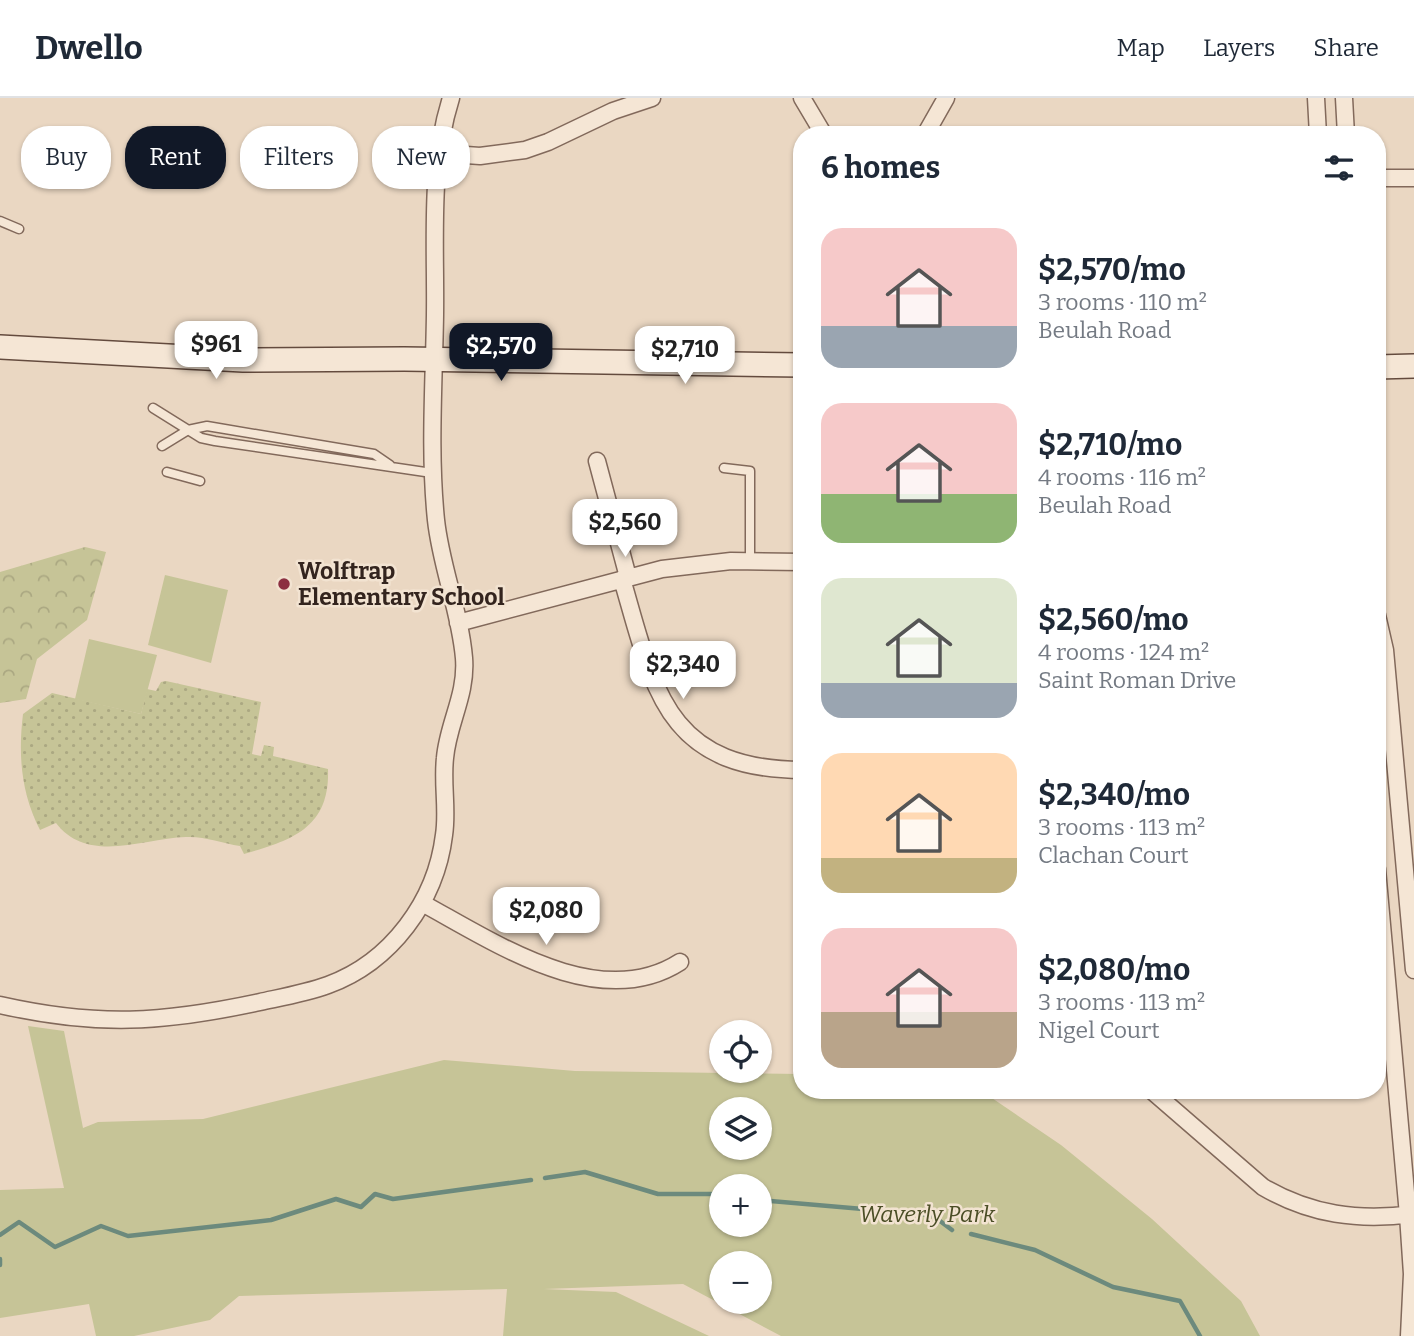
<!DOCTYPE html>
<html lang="en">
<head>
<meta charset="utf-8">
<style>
	:root { --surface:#fff; --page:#f2f2f3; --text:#1f2937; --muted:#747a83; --line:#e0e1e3; --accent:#111827 }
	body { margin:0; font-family:Bitter,serif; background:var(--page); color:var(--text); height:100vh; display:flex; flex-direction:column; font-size:26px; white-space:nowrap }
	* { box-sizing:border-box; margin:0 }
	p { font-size:23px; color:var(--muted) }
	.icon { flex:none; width:38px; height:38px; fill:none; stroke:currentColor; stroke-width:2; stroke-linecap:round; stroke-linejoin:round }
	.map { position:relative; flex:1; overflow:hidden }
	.drawer { position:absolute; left:793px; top:28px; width:593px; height:973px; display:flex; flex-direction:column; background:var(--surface); border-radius:28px; box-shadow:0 2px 5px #0004 }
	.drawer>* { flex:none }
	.top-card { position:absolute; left:21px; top:28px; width:665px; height:63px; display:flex; gap:14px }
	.tools { position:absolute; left:709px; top:922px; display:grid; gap:14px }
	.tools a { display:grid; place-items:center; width:63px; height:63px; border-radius:50%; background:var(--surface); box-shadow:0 2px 5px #0004; font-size:35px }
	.price { position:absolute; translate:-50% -60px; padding:0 16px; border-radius:14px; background:#fff; color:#222; font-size:23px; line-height:46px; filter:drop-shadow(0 2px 4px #0008) }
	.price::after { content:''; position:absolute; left:50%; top:42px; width:21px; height:16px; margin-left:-10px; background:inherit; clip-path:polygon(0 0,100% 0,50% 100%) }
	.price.selected { background:var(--accent); color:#fff }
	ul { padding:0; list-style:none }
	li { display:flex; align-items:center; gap:21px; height:175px; padding:0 28px }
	li span { display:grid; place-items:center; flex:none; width:196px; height:140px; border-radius:21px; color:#555 }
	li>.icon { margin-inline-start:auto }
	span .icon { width:84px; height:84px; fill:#fffc; stroke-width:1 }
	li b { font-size:30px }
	h2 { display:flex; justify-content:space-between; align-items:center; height:84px; padding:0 28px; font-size:30px }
	.chip { padding:0 24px; border-radius:28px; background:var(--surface); box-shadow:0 2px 5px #0004; font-size:24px; line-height:63px }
	.chip.selected { background:var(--accent); color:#fff }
	header { display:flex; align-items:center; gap:42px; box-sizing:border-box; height:98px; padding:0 35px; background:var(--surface); border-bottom:2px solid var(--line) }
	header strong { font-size:33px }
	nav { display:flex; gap:38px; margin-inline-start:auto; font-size:24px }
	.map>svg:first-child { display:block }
</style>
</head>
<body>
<header>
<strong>Dwello</strong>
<nav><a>Map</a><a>Layers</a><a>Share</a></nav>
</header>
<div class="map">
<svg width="1414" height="1238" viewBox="0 0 1414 1238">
	<defs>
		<pattern id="grass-dots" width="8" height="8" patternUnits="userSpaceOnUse" patternTransform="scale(1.75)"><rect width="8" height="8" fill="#c6c497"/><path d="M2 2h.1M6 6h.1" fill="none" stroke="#aba882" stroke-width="1.8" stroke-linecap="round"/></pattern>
		<pattern id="forest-crowns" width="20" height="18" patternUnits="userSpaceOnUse" patternTransform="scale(1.75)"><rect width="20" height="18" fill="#c6c497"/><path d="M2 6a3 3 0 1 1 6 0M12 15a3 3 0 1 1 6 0" fill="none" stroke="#aba882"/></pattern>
	</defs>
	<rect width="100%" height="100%" fill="#ead7c2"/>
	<!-- grass -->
	<path fill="url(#grass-dots)" d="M166 583 261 604 252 656 261 658 264 647 274 649 273 658 328 671C330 730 292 742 244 756L240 748C222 745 204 738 186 739 144 740 88 767 56 725L40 732C21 695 18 657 23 616L52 595 141 616 147 591 156 593 161 584Z"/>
	<!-- forest -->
	<path fill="url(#forest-crowns)" d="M85 449 106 454 87 522 37 561 26 601 0 605V474Z"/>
	<!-- park -->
	<path fill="#c6c497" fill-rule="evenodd" d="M165 477 228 492 211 565 148 547Z
		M89 541 157 557 141 616 75 601Z
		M28 928 64 933 83 1030 98 1024 203 1021 444 962 575 973 801 976 802 992H976L986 996 1061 1047 1152 1121 1241 1203 1260 1238H781L683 1186 544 1191 616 1194 709 1238H503L507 1191 239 1198 210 1222 134 1238H96L89 1206 0 1220V1092L64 1090ZM721 1012H760V1050H721ZM721 1088H760V1127H721ZM721 1166H760V1204H721Z"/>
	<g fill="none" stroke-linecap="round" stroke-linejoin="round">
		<!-- stream -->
		<path stroke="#6c8a7d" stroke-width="4.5" d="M545 1080 585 1074 658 1096H721
			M760 1102 932 1117 952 1132
			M971 1136 1035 1152 1113 1189 1180 1203 1200 1238
			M0 1137 19 1124 55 1149 101 1128 128 1138 271 1122 336 1101 361 1109 375 1096 393 1101 531 1082
			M0 1161V1167"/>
		<defs>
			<path id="service" d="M0 123 19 131
				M153 310 201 340 215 343 432 375
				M162 348 188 332 207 328 374 356 390 367
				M724 370 750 373V463
				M167 374 200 383"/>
			<path id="minor" d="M802 0 824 37
				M1316 0 1318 37
				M1344 0 1346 37
				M925 37 946 0
				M438 55 480 58 525 52 548 44 613 13 652 0
				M1377 80H1414
				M597 363 628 479
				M622 481C654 591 665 671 802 672
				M1377 517 1385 552 1414 872
				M458 525 662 471 731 463 802 464
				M1377 771 1408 1117 1412 1176 1409 1238
				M422 805C494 844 599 916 680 864
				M0 907C98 929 162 925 260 904 283 899 306 895 328 887 391 864 436 803 444 737 448 712 442 686 445 660 448 625 467 597 464 560 460 513 441 469 436 422 429 354 434 285 435 217 436 145 429 69 451 0
				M1151 992 1263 1089C1311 1117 1358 1123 1414 1116"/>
			<path id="secondary" d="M0 249 243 262 404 261 802 267
				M1377 269 1414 268"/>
		</defs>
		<!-- service casing -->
		<use href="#service" stroke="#82695b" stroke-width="11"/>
		<!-- minor casing -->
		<use href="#minor" stroke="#82695b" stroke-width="19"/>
		<!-- secondary casing -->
		<use href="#secondary" stroke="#644b3e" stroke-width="26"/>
		<!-- service -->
		<use href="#service" stroke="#f5e6d5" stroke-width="8"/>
		<!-- minor -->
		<use href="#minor" stroke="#f5e6d5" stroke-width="16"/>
		<!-- secondary -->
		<use href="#secondary" stroke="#f5e6d5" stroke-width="23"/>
	</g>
	<!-- markers -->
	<circle fill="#8c3041" stroke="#f2e3d1" stroke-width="2.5" cx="284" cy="486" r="7"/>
	<g text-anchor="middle" stroke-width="5" stroke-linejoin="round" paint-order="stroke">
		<!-- poi labels -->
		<g font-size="23" font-weight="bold" fill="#33241e" stroke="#f2e3d1" text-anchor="start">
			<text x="298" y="481">Wolftrap<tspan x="298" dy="26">Elementary School</tspan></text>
		</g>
		<!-- park labels -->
		<g font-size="23" font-style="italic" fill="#4b4e26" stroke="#f2e3d1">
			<text x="927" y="1124">Waverly Park</text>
		</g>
	</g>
</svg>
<div class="tools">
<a><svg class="icon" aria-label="locate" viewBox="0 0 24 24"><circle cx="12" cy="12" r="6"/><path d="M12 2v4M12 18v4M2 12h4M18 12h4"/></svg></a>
<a><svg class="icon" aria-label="layers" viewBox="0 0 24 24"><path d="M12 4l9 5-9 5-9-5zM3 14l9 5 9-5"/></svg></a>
<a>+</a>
<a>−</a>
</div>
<b class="price" style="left:216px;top:283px">$961</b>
<b class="price selected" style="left:501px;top:285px">$2,570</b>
<b class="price" style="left:685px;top:288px">$2,710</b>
<b class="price" style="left:625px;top:461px">$2,560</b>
<b class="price" style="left:683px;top:603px">$2,340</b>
<b class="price" style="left:546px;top:849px">$2,080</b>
<div class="top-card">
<a class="chip">Buy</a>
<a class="chip selected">Rent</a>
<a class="chip">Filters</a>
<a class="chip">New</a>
</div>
<section class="drawer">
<h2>6 homes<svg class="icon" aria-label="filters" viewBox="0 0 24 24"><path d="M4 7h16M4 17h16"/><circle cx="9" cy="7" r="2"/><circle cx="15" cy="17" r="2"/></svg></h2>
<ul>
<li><span style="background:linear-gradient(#f6c9c9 70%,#9aa5b1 0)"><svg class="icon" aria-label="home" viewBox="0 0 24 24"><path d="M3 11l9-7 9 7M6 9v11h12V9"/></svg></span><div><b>$2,570/mo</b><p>3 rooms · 110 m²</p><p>Beulah Road</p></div></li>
<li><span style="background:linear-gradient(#f6c9c9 65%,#8fb573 0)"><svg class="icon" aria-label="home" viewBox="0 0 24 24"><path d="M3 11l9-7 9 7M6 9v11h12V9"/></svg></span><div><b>$2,710/mo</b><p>4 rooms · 116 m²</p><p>Beulah Road</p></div></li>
<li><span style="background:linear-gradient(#dfe7d0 75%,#9aa5b1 0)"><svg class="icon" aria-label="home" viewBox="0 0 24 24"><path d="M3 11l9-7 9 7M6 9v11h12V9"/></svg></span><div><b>$2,560/mo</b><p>4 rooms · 124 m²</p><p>Saint Roman Drive</p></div></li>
<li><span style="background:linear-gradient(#ffd9b3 75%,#c2b280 0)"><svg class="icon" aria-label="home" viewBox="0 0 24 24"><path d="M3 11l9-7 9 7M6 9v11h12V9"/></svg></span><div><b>$2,340/mo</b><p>3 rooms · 113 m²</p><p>Clachan Court</p></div></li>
<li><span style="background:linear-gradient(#f6c9c9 60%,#b9a48a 0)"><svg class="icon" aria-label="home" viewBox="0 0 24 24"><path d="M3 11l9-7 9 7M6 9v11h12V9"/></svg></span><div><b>$2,080/mo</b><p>3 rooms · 113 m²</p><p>Nigel Court</p></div></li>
</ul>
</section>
</div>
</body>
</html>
